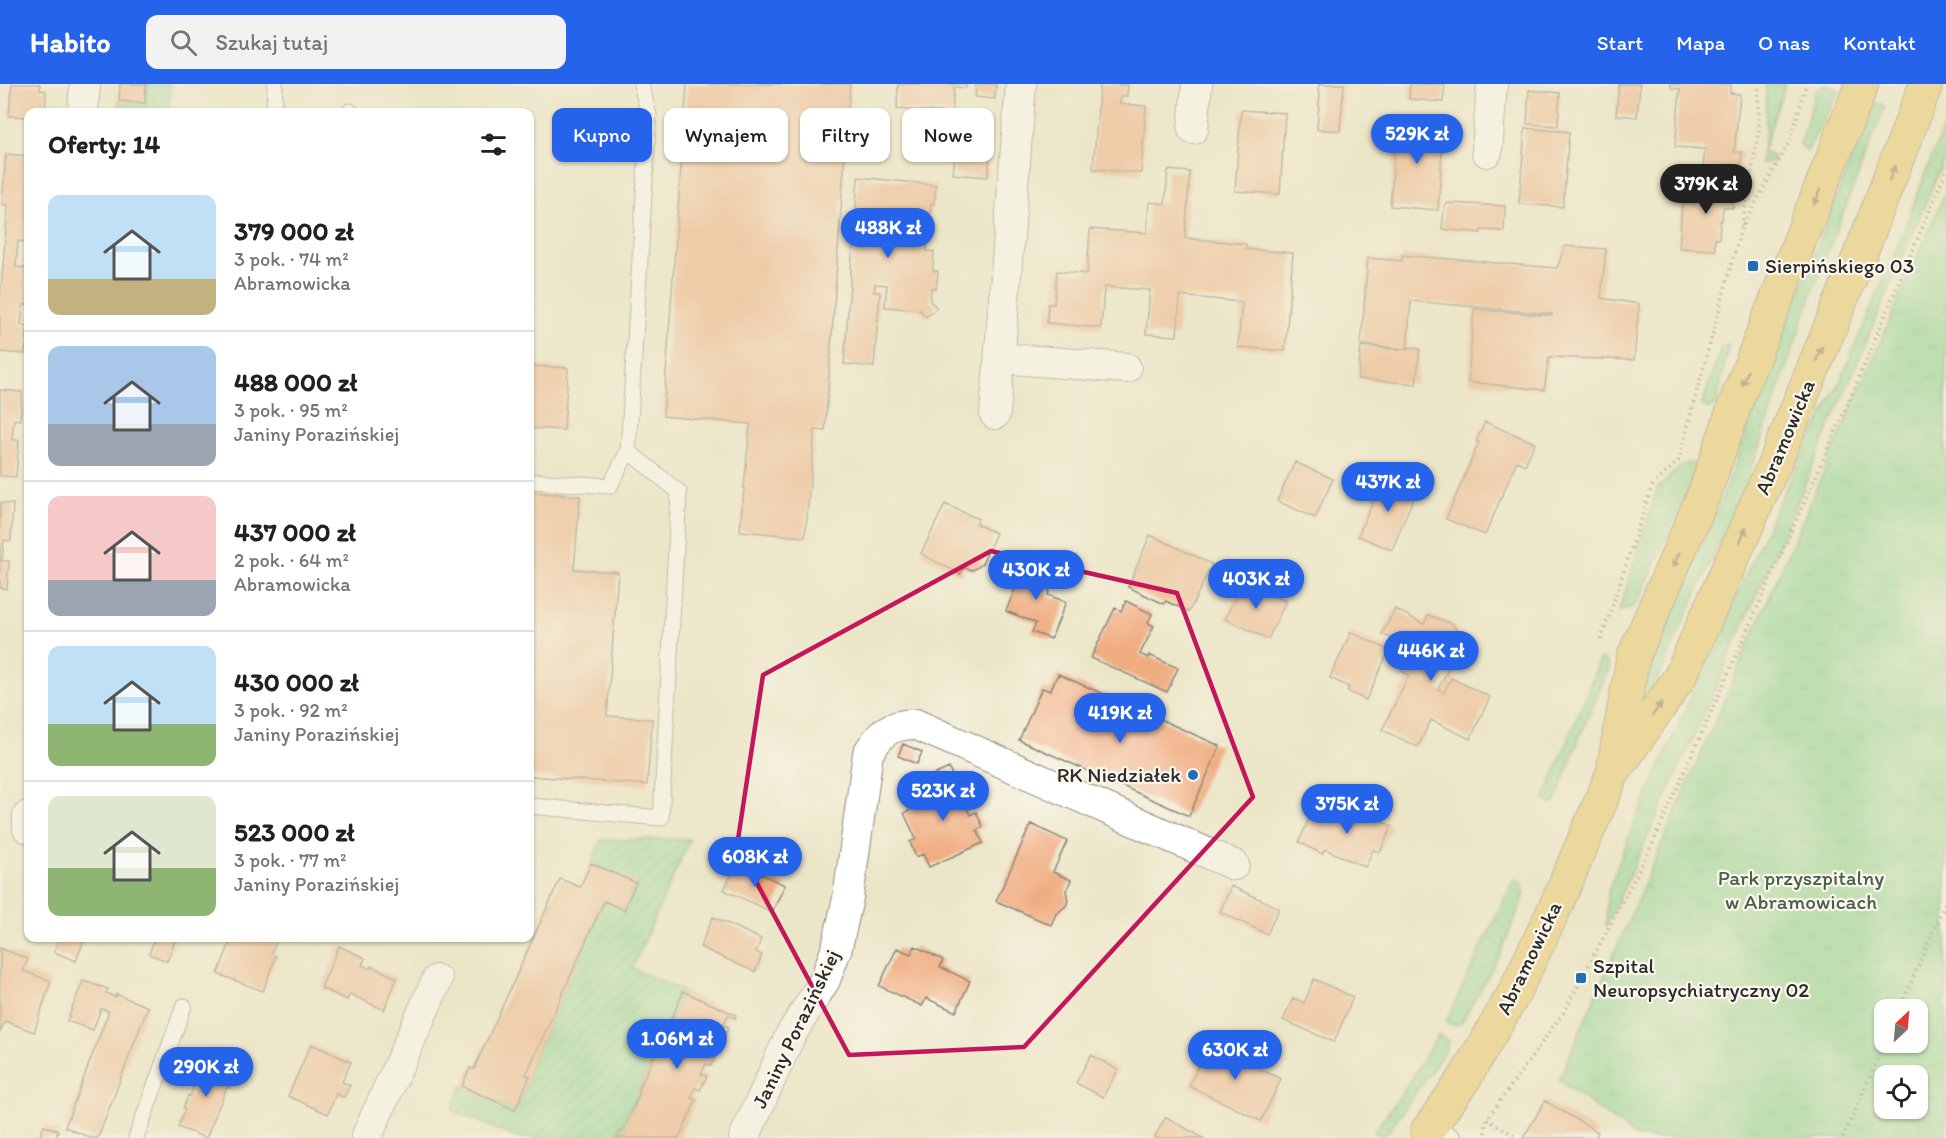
<!DOCTYPE html>
<html lang="pl">
<head>
<meta charset="utf-8">
<style>
	:root { --surface:#fff; --page:#f2f2f2; --text:#202124; --muted:#757577; --line:#e0e0e0; --accent:#2563eb }
	body { margin:0; font-family:Itim,sans-serif; background:var(--page); color:var(--text); height:100vh; display:flex; flex-direction:column; font-size:22px; white-space:nowrap }
	* { box-sizing:border-box; margin:0 }
	p { font-size:20px; color:var(--muted) }
	.icon { flex:none; width:33px; height:33px; fill:none; stroke:currentColor; stroke-width:2; stroke-linecap:round; stroke-linejoin:round }
	.map { position:relative; flex:1; overflow:hidden }
	.panel { position:absolute; left:24px; top:24px; width:510px; height:834px; display:flex; flex-direction:column; background:var(--surface); border-radius:12px; box-shadow:0 2px 4px #0004 }
	.panel>* { flex:none }
	.top-card { position:absolute; left:552px; top:24px; width:570px; height:54px; display:flex; gap:12px }
	.needle { width:39px; rotate:26deg }
	.fabs { position:absolute; left:1874px; top:915px; display:grid; gap:12px }
	.fabs a { display:grid; place-items:center; width:54px; height:54px; border-radius:12px; background:var(--surface); box-shadow:0 2px 4px #0004; font-size:30px }
	.price { position:absolute; translate:-50% -51px; padding:0 14px; border-radius:21px; background:var(--accent); color:#fff; font-size:20px; line-height:39px; filter:drop-shadow(0 2px 3px #0008) }
	.price::after { content:''; position:absolute; left:50%; top:36px; width:18px; height:14px; margin-left:-9px; background:inherit; clip-path:polygon(0 0,100% 0,50% 100%) }
	.price.current { background:#222; color:#fff }
	ul { padding:0; list-style:none }
	li { display:flex; align-items:center; gap:18px; height:150px; padding:0 24px }
	li+li { border-top:2px solid var(--line) }
	li span { display:grid; place-items:center; flex:none; width:168px; height:120px; border-radius:12px; color:#555 }
	li>.icon { margin-inline-start:auto }
	span .icon { width:72px; height:72px; fill:#fffc; stroke-width:1 }
	li b { font-size:26px }
	h2 { display:flex; justify-content:space-between; align-items:center; height:72px; padding:0 24px; font-size:26px }
	.tag { padding:0 21px; border-radius:12px; background:var(--surface); box-shadow:0 2px 4px #0004; font-size:21px; line-height:54px }
	.tag.current { background:var(--accent); color:#fff }
	header { display:flex; align-items:center; gap:36px; box-sizing:border-box; height:84px; padding:0 30px; background:var(--accent); color:#fff }
	header strong { font-size:28px }
	nav { display:flex; gap:33px; margin-inline-start:auto; font-size:21px }
	.search { width:420px; height:54px; background:var(--page); display:flex; align-items:center; gap:15px; box-sizing:border-box; padding:0 21px; border-radius:12px; color:var(--muted); font-size:22px }
	.map>svg:first-child { display:block }
</style>
</head>
<body>
<header>
<strong>Habito</strong>
<div class="search"><svg class="icon" aria-label="search" viewBox="0 0 24 24"><circle cx="10" cy="10" r="6"/><path d="M15 15l6 6"/></svg>Szukaj tutaj</div>
<nav><a>Start</a><a>Mapa</a><a>O nas</a><a>Kontakt</a></nav>
</header>
<div class="map">
<svg width="1946" height="1054" viewBox="0 0 1946 1054">
	<defs>
		<pattern id="grass-dots" width="8" height="8" patternUnits="userSpaceOnUse" patternTransform="scale(1.5)"><rect width="8" height="8" fill="#89d796"/><path d="M2 2h.1M6 6h.1" fill="none" stroke="#76b981" stroke-width="1.8" stroke-linecap="round"/></pattern>
		<pattern id="park-tufts" width="24" height="20" patternUnits="userSpaceOnUse" patternTransform="scale(1.5)"><rect width="24" height="20" fill="#89d796"/><path d="M3 7l-1-3M5 7V3M7 7l1-3M15 17l-1-3M17 17v-4M19 17l1-3" fill="none" stroke="#76b981"/></pattern>
		<pattern id="garden-furrows" width="10" height="10" patternUnits="userSpaceOnUse" patternTransform="scale(1.5)"><rect width="10" height="10" fill="#89d796"/><path d="M-1 1l2-2M0 10L10 0M9 11l2-2" fill="none" stroke="#76b981"/></pattern>
	</defs>
	<rect width="100%" height="100%" fill="#fbf7ec"/>
	<filter id="ink" filterUnits="userSpaceOnUse"><feTurbulence type="fractalNoise" baseFrequency=".0167" numOctaves="2"/><feDisplacementMap in="SourceGraphic" scale="12" xChannelSelector="R" yChannelSelector="G"/><feConvolveMatrix kernelMatrix="1 2 1 2 8 2 1 2 1" color-interpolation-filters="sRGB"/></filter>
	<filter id="wash" filterUnits="userSpaceOnUse"><feTurbulence type="fractalNoise" baseFrequency=".008" numOctaves="4" result="noise"/><feDisplacementMap in="SourceGraphic" scale="24" xChannelSelector="R" yChannelSelector="G"/><feGaussianBlur stdDeviation="1.35" result="paint"/><feColorMatrix in="noise" values="0 0 0 0 0 0 0 0 0 0 0 0 0 0 0 0 0 1.4 0 .05"/><feComposite in="paint" operator="in"/></filter>
	<g filter="url(#wash)">
		<rect width="100%" height="100%" fill="#ece6c9"/>
		<!-- grass -->
		<path fill="url(#grass-dots)" stroke="#5a8160" stroke-width="1.5" d="M1766 0H1785L1763 68 1774 73 1772 78 1760 79 1766 46Z
			M1827 0 1840 6 1807 67 1800 60 1816 6Z
			M1874 18 1885 22 1816 198 1744 405 1641 632 1631 626 1727 402 1758 313Z
			M1943 44 1946 45V71C1836 329 1726 588 1606 842L1607 810 1631 747 1780 415 1839 300 1897 163Z
			M1729 260 1716 322 1708 324 1702 321 1721 264Z
			M1696 379 1690 402 1638 518 1632 523 1619 527 1657 405 1683 380Z
			M1600 575 1606 578 1609 584 1581 649 1556 717 1551 720 1544 716Z
			M1514 795 1521 798 1525 810 1500 871 1461 939 1454 941 1446 938Z
			M1438 951 1448 957 1447 964 1388 1048 1381 1051 1374 1048 1403 1008Z"/>
		<!-- park -->
		<path fill="url(#park-tufts)" stroke="#5a8160" stroke-width="1.5" fill-rule="evenodd" d="M1946 107V1054H1638L1559 996ZM1884 926H1917V958H1884ZM1884 992H1917V1024H1884Z"/>
		<!-- garden -->
		<path fill="url(#garden-furrows)" stroke="#5a8160" stroke-width="1.5" d="M146 0H170L169 28H118L119 17 145 19Z
			M690 755 632 884 682 907V911L638 1007 640 1008 622 1048 620 1047 617 1054H517L452 1026 462 1002 515 1026 530 992 526 991 604 817 624 826 636 800 591 779 601 756Z"/>
		<g id="blocks">
			<!-- building -->
			<path fill="#f0ad82" d="M12 0H40V6L46 7 45 28H28V33L9 32Z
				M120 0H146L145 19 119 17Z
				M687 0H850L825 347 815 346 805 453 740 447 750 340 663 332Z
				M898 0H966V4L954 3 952 29 897 25Z
				M976 0H996L995 15 975 13Z
				M1100 0 1128 1 1127 12H1121L1120 20 1146 22 1141 89 1093 85Z
				M1319 0H1344L1340 47 1317 45 1320 8H1318Z
				M1410 0H1445L1443 18 1409 15Z
				M1619 0H1640L1637 33 1616 31Z
				M1671 0H1731L1730 9 1740 10 1734 68H1742L1740 87 1703 83 1705 65 1675 63 1680 5 1671 4Z
				M1529 6 1560 9 1558 42 1527 40Z
				M1241 26 1285 29 1280 110 1235 107Z
				M978 32 993 34 988 93 953 90 958 41 977 43Z
				M1397 36 1444 39 1438 126 1390 122Z
				M1525 44 1569 48 1563 123 1519 120Z
				M6 70 28 72V158L18 157 16 183 28 184V221H23L21 241 28 242 25 270 0 268V217L8 121 2 120Z
				M1168 86 1190 88 1185 154 1246 160V165L1293 169 1285 267 1238 263 1242 218 1180 212 1177 252 1146 250 1150 206 1104 203 1101 244 1047 239 1048 220H1054L1057 187 1087 190 1090 145 1147 149 1149 118 1165 120Z
				M858 93 936 101 934 120H931L927 167 934 168 933 187H938L936 205 931 204 930 217 937 224 926 233 920 226 885 223 887 201 875 200 874 208H880L874 283 844 280Z
				M1698 95 1735 98 1733 124 1723 123 1722 137H1720L1719 155H1715V166L1679 164 1682 120H1696Z
				M1448 119 1505 122 1504 147 1481 146V149L1442 145 1444 123Z
				M1565 162 1606 165 1601 214 1639 220 1634 276 1549 273 1544 306 1468 298 1474 225 1552 232V230L1411 217 1407 265 1361 261 1368 174 1402 177V171L1557 184Z
				M1361 262 1408 266V263L1420 265 1416 300 1358 295Z
				M530 282 568 284 564 346 530 344Z
				M0 306 22 308 20 336 14 335 13 345 12 356H19L16 393 0 392Z
				M1485 338 1535 359 1525 381 1517 377 1485 451 1446 435 1479 358 1476 357Z
				M1295 378 1333 395 1315 434 1277 417Z
				M1387 392 1417 405 1392 466 1358 452 1376 410 1378 411Z
				M530 408 580 412 574 485 618 488 607 632 652 635 647 701 530 692Z
				M0 419 13 420 11 457 4 456 2 477H9L7 505 0 504Z
				M945 420 978 435 976 440 996 449 982 480 973 486 964 484 960 490 921 470Z
				M1150 451 1212 480 1189 528 1166 517 1164 520 1128 503Z
				M1027 474 1045 481 1037 500 1050 505 1048 511 1066 518 1051 555 1032 548 1036 539 1006 527Z
				M1243 498 1264 507 1266 501 1277 506 1274 512 1286 517 1268 555 1225 535Z
				M1126 517 1152 530 1148 539 1154 542 1140 570 1148 574 1149 571 1178 584 1167 608 1091 574 1115 524 1121 527Z
				M1395 525 1424 540 1428 531 1453 540 1462 557 1438 605 1444 609 1451 594 1490 613 1470 655 1431 636 1418 663 1382 646 1409 591 1401 587 1412 565 1382 550Z
				M1351 548 1389 566 1366 616 1347 607 1349 603 1330 594Z
				M1058 590 1220 662 1189 732 1019 656 1042 604 1050 607Z
				M903 660 922 668 917 680 898 672Z
				M949 684 970 731 976 728 983 743 977 746 983 759 929 783 923 770 916 773 910 758 916 755 904 729 931 717 922 696Z
				M1340 718 1392 742 1380 768 1373 766 1365 783 1325 765 1322 770 1299 758 1311 730 1331 739Z
				M1031 740 1067 757 1053 788 1071 796 1066 807 1068 816 1066 822 1056 830 1051 841 996 817Z
				M591 779 636 799 624 826 604 817 526 991 530 992 515 1026 462 1002 470 984 474 985 560 795 580 803Z
				M737 779 785 801 772 828 724 806Z
				M1231 802 1279 824 1267 850 1220 828Z
				M713 833 761 855 756 868 762 871 755 888 700 863Z
				M60 854H85L76 877 54 868Z
				M149 854H176L167 877 149 870 154 856Z
				M236 854H278L271 870 276 872 263 907 218 890 231 856 234 857Z
				M339 862 365 874 362 881 370 885 371 882 397 894 384 926 350 910 347 916 321 904Z
				M915 862 943 876 940 883 970 897 956 928 926 914 922 922 879 902 897 864 911 870Z
				M0 864 28 875 23 887 51 897 34 948 5 937 0 949Z
				M1314 895 1353 913 1334 958 1283 936 1293 914 1304 919Z
				M83 897 108 905 106 909 115 913 116 910 148 923 98 1054H91L65 1043 109 927 101 925 93 946 67 937Z
				M682 907 736 931 735 934 728 931 723 941 729 943 722 957 717 955 713 965 718 967 711 982 706 980 701 990 707 992 700 1006 695 1004 691 1014 696 1016 691 1027 692 1028 690 1030 679 1054H617L620 1047 622 1048 640 1008 638 1007 682 911Z
				M311 960 351 978 342 998 350 1001 344 1013 336 1010 328 1030 288 1012Z
				M1208 960 1233 972 1236 966 1261 977 1258 984 1281 995 1261 1037 1189 1002Z
				M1091 971 1118 986 1103 1013 1076 999Z
				M208 975 237 986 230 1004 227 1003 206 1054 178 1043 185 1025 183 1024 188 1011 190 1012 199 989 202 990Z
				M1545 1017 1598 1048 1595 1054H1523Z
				M1166 1033 1203 1054H1154Z
				M44 1042 58 1046 56 1054H39Z"/>
		</g>
	</g>
	<g filter="url(#ink)">
		<use href="#blocks" fill-opacity="0" stroke="#8c887a" stroke-width="1.5"/>
		<g fill="none" stroke-linecap="round" stroke-linejoin="round">
			<defs>
				<path id="lane" d="M274 28 275 0
					M350 28V27
					M530 397 610 402 628 367
					M530 722 661 734 679 408 628 367 649 31 641 0
					M1434 1038 1454 1054
					M136 1054 184 922"/>
				<path id="street" d="M83 28 85 0
					M1193 45 1197 0
					M1487 68 1492 0
					M1000 274 1126 284
					M995 330 1021 0
					M28 744V732
					M366 1054 437 896
					M744 1054 790 952 825 896 837 863 848 814 868 669C882 648 888 641 915 640L1234 781"/>
				<path id="primary" d="M1614 680 1633 574 1705 408 1738 312 1862 0
					M1427 1054V1047L1464 995 1512 913 1554 826 1612 691 1680 593 1773 383 1865 158 1926 0"/>
			</defs>
			<!-- lane casing -->
			<use href="#lane" stroke="#8c887a" stroke-width="17"/>
			<!-- street casing -->
			<use href="#street" stroke="#8c887a" stroke-width="32"/>
			<!-- primary casing -->
			<use href="#primary" stroke="#8c887a" stroke-width="35"/>
			<!-- path -->
			<path stroke="#8c887a" stroke-width="4" stroke-dasharray="1.5 4.5" stroke-linecap="butt" d="M1742 142 1759 46 1758 0
				M1601 556 1652 402 1678 377 1741 145 1791 55 1806 0
				M1899 926 1946 818
				M1487 1035 1518 1054
				M1488 1054 1485 1050 1487 1035 1564 928 1652 761 1846 324 1946 87
				M1843 1054 1885 958"/>
			<!-- lane -->
			<use href="#lane" stroke="#fff" stroke-width="15"/>
			<!-- street -->
			<use href="#street" stroke="#fff" stroke-width="30"/>
			<!-- primary -->
			<use href="#primary" stroke="#eac769" stroke-width="33"/>
		</g>
		<!-- one-way arrows -->
		<defs><path id="oneway-solid" d="M-6-.8H1V-3.2L6.5 0L1 3.2V.8H-6Z" transform="scale(1.5)"/></defs>
		<g fill="#8a794a">
			<use href="#oneway-solid" transform="translate(1892 89) rotate(-69)"/>
			<use href="#oneway-solid" transform="translate(1817 113) rotate(112)"/>
			<use href="#oneway-solid" transform="translate(1819 270) rotate(-68)"/>
			<use href="#oneway-solid" transform="translate(1745 294) rotate(111)"/>
			<use href="#oneway-solid" transform="translate(1743 451) rotate(-66)"/>
			<use href="#oneway-solid" transform="translate(1676 476) rotate(114)"/>
			<use href="#oneway-solid" transform="translate(1657 625) rotate(-55)"/>
		</g>
	</g>
	<!-- marked area -->
	<path d="M0 0H1946V1054H0ZM991 467 1177 509 1253 713 1024 963 849 971 737 762 763 591Z" fill="#ece6c9" fill-opacity=".55" fill-rule="evenodd"/>
	<path fill="none" stroke="#c2185b" stroke-width="4.5" stroke-linejoin="round" d="M991 467 1177 509 1253 713 1024 963 849 971 737 762 763 591Z"/>
	<!-- markers -->
	<g fill="#1f6fb2" stroke="#fbf7ec" stroke-width="2">
		<rect x="1747" y="176" width="12" height="12" rx="3"/>
		<circle cx="1193" cy="691" r="6"/>
		<rect x="1575" y="888" width="12" height="12" rx="3"/>
	</g>
	<g text-anchor="middle" stroke-width="4.5" stroke-linejoin="round" paint-order="stroke">
		<!-- poi labels -->
		<g font-size="21" fill="#2b2b2b" stroke="#fbf7ec" text-anchor="start">
			<text x="1765" y="189">Sierpińskiego 03</text>
			<text x="1181" y="698" text-anchor="end">RK Niedziałek</text>
			<text x="1593" y="889">Szpital<tspan x="1593" dy="24">Neuropsychiatryczny 02</tspan></text>
		</g>
		<!-- street labels -->
		<g font-size="21" fill="#2b2b2b" stroke="#fbf7ec">
			<text transform="translate(1785 353) rotate(-67)" y="7">Abramowicka</text>
			<text transform="translate(1529 874) rotate(-64)" y="7">Abramowicka</text>
			<text transform="translate(796 945) rotate(-64)" y="7">Janiny Porazińskiej</text>
		</g>
		<!-- park labels -->
		<g font-size="21" fill="#475f4b" stroke="#fbf7ec">
			<text x="1801" y="801">Park przyszpitalny<tspan x="1801" dy="24">w Abramowicach</tspan></text>
		</g>
	</g>
</svg>
<div class="fabs">
<a><svg class="needle" viewBox="-14 -14 28 28"><path d="M0-13l5 13h-10z" fill="#e53935"/><path d="M0 13l5-13h-10z" fill="#757577"/></svg></a>
<a><svg class="icon" aria-label="locate" viewBox="0 0 24 24"><circle cx="12" cy="12" r="6"/><path d="M12 2v4M12 18v4M2 12h4M18 12h4"/></svg></a>
</div>
<b class="price" style="left:1417px;top:81px">529K zł</b>
<b class="price current" style="left:1706px;top:131px">379K zł</b>
<b class="price" style="left:888px;top:175px">488K zł</b>
<b class="price" style="left:1388px;top:429px">437K zł</b>
<b class="price" style="left:1036px;top:517px">430K zł</b>
<b class="price" style="left:1256px;top:526px">403K zł</b>
<b class="price" style="left:1431px;top:598px">446K zł</b>
<b class="price" style="left:1120px;top:660px">419K zł</b>
<b class="price" style="left:943px;top:738px">523K zł</b>
<b class="price" style="left:1347px;top:751px">375K zł</b>
<b class="price" style="left:755px;top:804px">608K zł</b>
<b class="price" style="left:677px;top:986px">1.06M zł</b>
<b class="price" style="left:1235px;top:997px">630K zł</b>
<b class="price" style="left:206px;top:1014px">290K zł</b>
<div class="top-card">
<a class="tag current">Kupno</a>
<a class="tag">Wynajem</a>
<a class="tag">Filtry</a>
<a class="tag">Nowe</a>
</div>
<section class="panel">
<h2>Oferty: 14<svg class="icon" aria-label="filters" viewBox="0 0 24 24"><path d="M4 7h16M4 17h16"/><circle cx="9" cy="7" r="2"/><circle cx="15" cy="17" r="2"/></svg></h2>
<ul>
<li><span style="background:linear-gradient(#bfe0f5 70%,#c2b280 0)"><svg class="icon" aria-label="home" viewBox="0 0 24 24"><path d="M3 11l9-7 9 7M6 9v11h12V9"/></svg></span><div><b>379 000 zł</b><p>3 pok. · 74 m²</p><p>Abramowicka</p></div></li>
<li><span style="background:linear-gradient(#a9c7e8 65%,#9aa5b1 0)"><svg class="icon" aria-label="home" viewBox="0 0 24 24"><path d="M3 11l9-7 9 7M6 9v11h12V9"/></svg></span><div><b>488 000 zł</b><p>3 pok. · 95 m²</p><p>Janiny Porazińskiej</p></div></li>
<li><span style="background:linear-gradient(#f6c9c9 70%,#9aa5b1 0)"><svg class="icon" aria-label="home" viewBox="0 0 24 24"><path d="M3 11l9-7 9 7M6 9v11h12V9"/></svg></span><div><b>437 000 zł</b><p>2 pok. · 64 m²</p><p>Abramowicka</p></div></li>
<li><span style="background:linear-gradient(#bfe0f5 65%,#8fb573 0)"><svg class="icon" aria-label="home" viewBox="0 0 24 24"><path d="M3 11l9-7 9 7M6 9v11h12V9"/></svg></span><div><b>430 000 zł</b><p>3 pok. · 92 m²</p><p>Janiny Porazińskiej</p></div></li>
<li><span style="background:linear-gradient(#dfe7d0 60%,#8fb573 0)"><svg class="icon" aria-label="home" viewBox="0 0 24 24"><path d="M3 11l9-7 9 7M6 9v11h12V9"/></svg></span><div><b>523 000 zł</b><p>3 pok. · 77 m²</p><p>Janiny Porazińskiej</p></div></li>
</ul>
</section>
</div>
</body>
</html>
